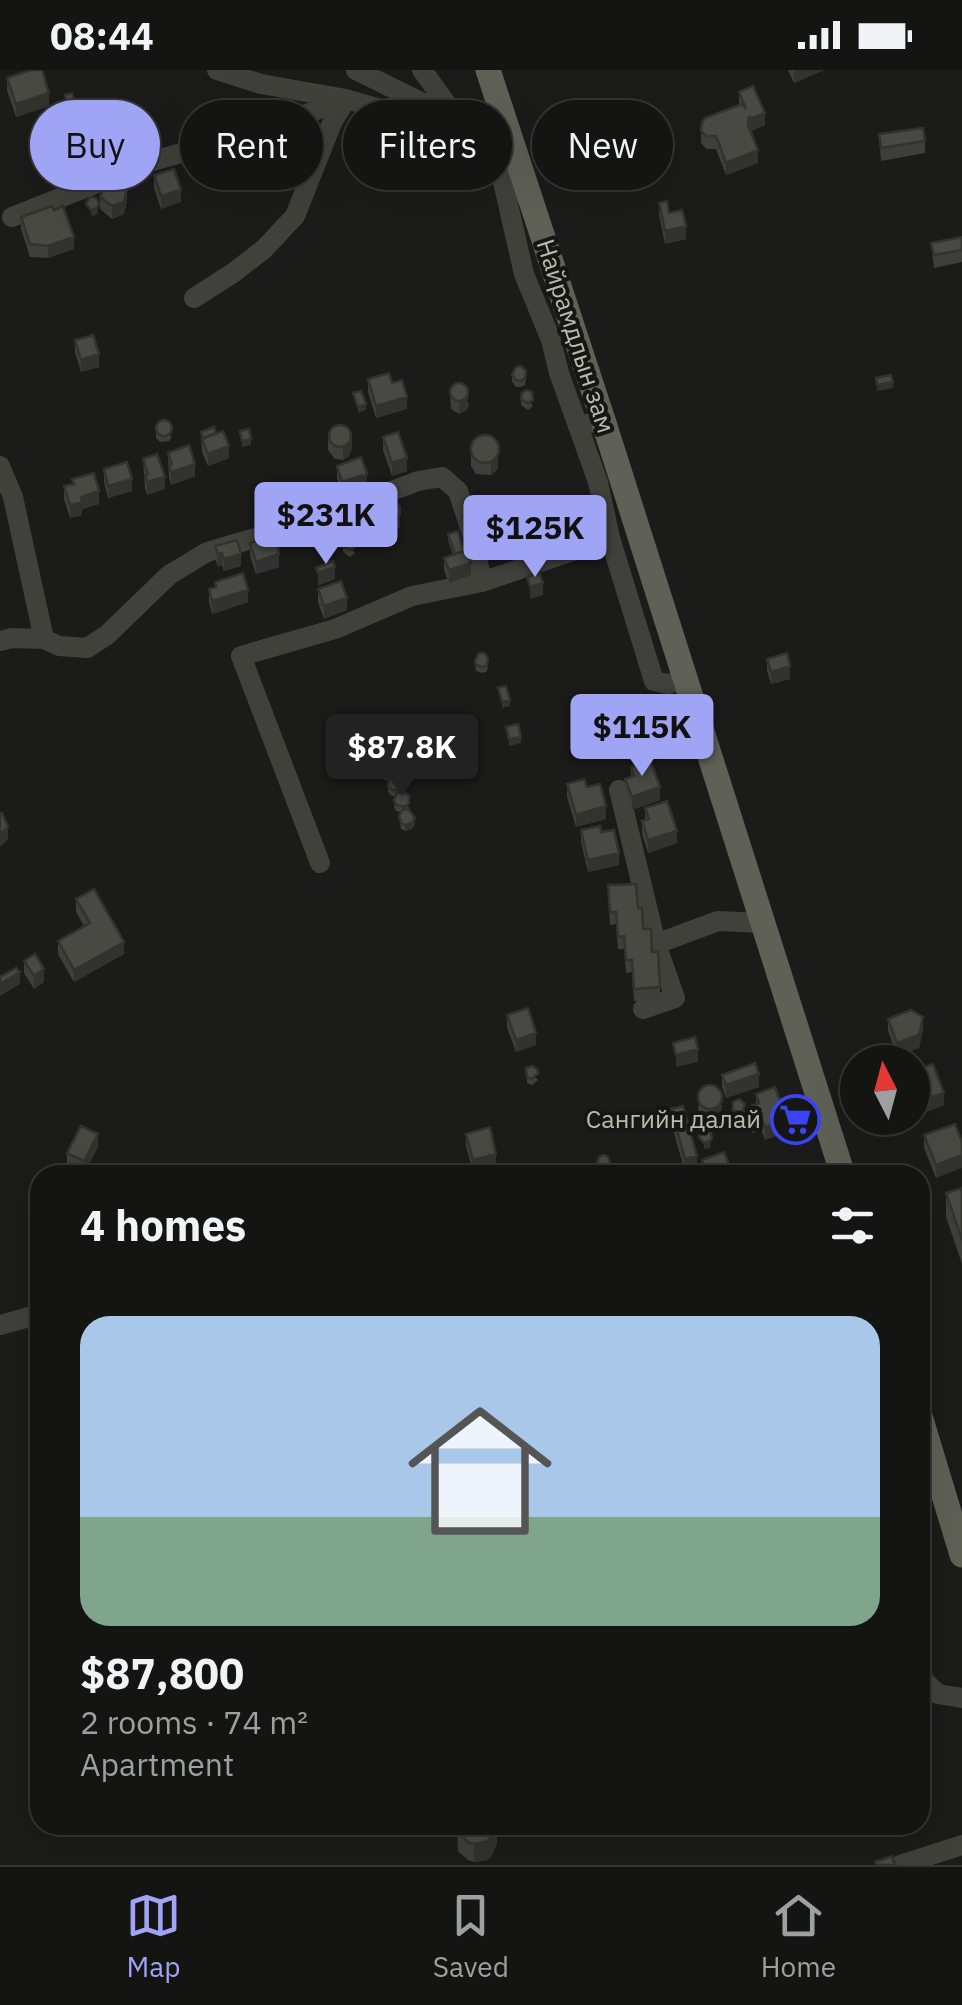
<!DOCTYPE html>
<html lang="en">
<head>
<meta charset="utf-8">
<style>
	:root { --surface:#141513; --page:#1d1e1c; --text:#f1f3f6; --muted:#9d9fa0; --line:#333433; --accent:#9fa4f5 }
	body { margin:0; font-family:"IBM Plex Sans",sans-serif; background:var(--page); color:var(--text); height:100vh; display:flex; flex-direction:column; font-size:38px; white-space:nowrap }
	* { box-sizing:border-box; margin:0 }
	p { font-size:32px; color:var(--muted) }
	.icon { flex:none; width:55px; height:55px; fill:none; stroke:currentColor; stroke-width:2; stroke-linecap:round; stroke-linejoin:round }
	.map { position:relative; flex:1; overflow:hidden }
	.sheet { position:absolute; left:30px; top:1095px; width:900px; height:670px; display:flex; flex-direction:column; background:var(--surface); border-radius:30px; box-shadow:0 10px 40px #0002,0 0 0 2px var(--line) }
	.sheet>* { flex:none }
	.guide { position:absolute; left:30px; top:30px; width:902px; height:90px; display:flex; gap:20px }
	.needle { width:65px; rotate:354deg }
	.controls { position:absolute; left:840px; top:975px; display:grid; gap:20px }
	.controls a { display:grid; place-items:center; width:90px; height:90px; border-radius:50%; background:var(--surface); box-shadow:0 10px 40px #0002,0 0 0 2px var(--line); font-size:50px }
	.price { position:absolute; translate:-50% -85px; padding:0 22px; border-radius:10px; background:var(--accent); color:#111; font-size:32px; line-height:65px; filter:drop-shadow(0 2px 5px #0008) }
	.price::after { content:''; position:absolute; left:50%; top:60px; width:30px; height:22px; margin-left:-15px; background:inherit; clip-path:polygon(0 0,100% 0,50% 100%) }
	.price.on { background:#222; color:#fff }
	ul { padding:0; list-style:none }
	li { display:grid; align-content:center; gap:20px; height:530px; padding:0 50px }
	li span { display:grid; place-items:center; height:310px; border-radius:30px; color:#555 }
	li>.icon { margin-inline-start:auto }
	span .icon { width:180px; height:180px; fill:#fffc; stroke-width:1 }
	li b { font-size:42px }
	h2 { display:flex; justify-content:space-between; align-items:center; height:120px; padding:0 50px; font-size:42px }
	.tag { padding:0 35px; border-radius:45px; background:var(--surface); box-shadow:0 10px 40px #0002,0 0 0 2px var(--line); font-size:35px; line-height:90px }
	.tag.on { background:var(--accent); color:#111 }
	.status { display:flex; justify-content:space-between; align-items:center; height:70px; padding:0 50px; background:var(--surface); direction:ltr }
	.status svg { height:28px; fill:currentColor }
	.menu { display:flex; justify-content:space-around; align-items:center; height:140px; border-top:2px solid var(--line); background:var(--surface); font-size:28px; color:var(--muted) }
	.menu a { display:grid; justify-items:center; gap:5px }
	.menu .on { color:var(--accent) }
	.map>svg:first-child { display:block }
</style>
</head>
<body>
<div class="status"><b>08:44</b><svg viewBox="0 0 49 12"><path d="M0 12V9h3v3zM5 12V6h3v6zM10 12V3h3v9zM15 12V0h3v12zM26 1h20v11H26zM47 4h2v5h-2z"/></svg></div>
<div class="map">
<svg width="962" height="1795" viewBox="0 0 962 1795">
	<rect width="100%" height="100%" fill="#1b1c19"/>
	<g fill="none" stroke-linecap="round" stroke-linejoin="round">
		<!-- minor -->
		<path stroke="#40413a" stroke-width="20" d="M217 0 261 14 346 29 436 55H464
			M356 0 461 52
			M422 0 456 47
			M493 68 524 204 551 270 559 303 578 356
			M12 147 153 91 266 59 346 29
			M194 228 233 203 264 179 295 146 332 53 346 29
			M603 350 578 356 598 412 610 468 654 611 667 614 686 610
			M0 396 13 427 44 569
			M0 571 12 568 44 569 59 576 87 578 107 565 169 505 207 482 313 451 418 411 442 407 458 421 473 467 482 512
			M619 720 656 874 675 928 643 939
			M320 793 241 586 335 559 412 526 482 512 610 468
			M656 874 718 851 763 853
			M0 1255 40 1244
			M920 1607 938 1624 962 1628
			M900 1795 962 1775"/>
		<!-- major -->
		<path stroke="#5f6056" stroke-width="25" d="M488 0 603 350 843 1105
			M920 1346 962 1485"/>
	</g>
	<!-- wall -->
	<path fill="#3e3f3a" d="M788 0H824L794 13Z
		M7 8 49 36 16 47 7 20Z
		M739 22 765 55 751 61 758 93 726 105 716 79H706L701 73V61L739 35Z
		M65 25 80 62 72 64 65 38Z
		M879 64 925 71V83L881 91Z
		M154 105 181 132 161 139 154 118Z
		M100 127 127 131 124 144 112 149 100 139Z
		M659 133 669 143 686 169 665 174 659 145Z
		M21 147 74 179 48 188 30 187 21 159Z
		M962 167V192L934 198 931 173Z
		M75 270 99 297 81 302 75 282Z
		M512 305 526 308 525 315 521 317H516L512 311Z
		M368 309 392 313 407 339 376 348 368 322Z
		M450 321 469 334 467 340 459 344 451 339Z
		M522 323 533 336 528 340 521 335Z
		M156 354 172 367 169 371 160 372 156 368Z
		M201 362 229 388 208 396 202 382Z
		M328 367 352 378 349 386 343 390 335 389 328 380Z
		M383 367 407 401 392 406 383 380Z
		M498 372V399L491 405 476 404 471 396V374Z
		M168 383 195 406 171 415 169 407Z
		M143 389 165 419 147 425 145 418Z
		M337 396 367 417 342 425 337 408Z
		M104 399 132 421 108 428 104 412Z
		M72 409 99 434 82 439V445L70 448 64 429V416L72 414Z
		M373 439 400 457 377 465 373 451Z
		M448 464 471 505 449 513 444 500V488L453 485 448 470Z
		M344 470 355 483 350 487 343 482Z
		M250 473 279 497 256 504 250 486Z
		M215 476 241 496 224 501 222 495 218 497 215 488Z
		M215 512 248 532 212 544 209 532V519L215 517Z
		M318 519 347 540 324 549 318 532Z
		M767 589 790 609 771 614 767 601Z
		M475 591 488 594 487 601 483 603 476 601Z
		M619 650 650 683 628 690 619 663Z
		M378 696 394 702V705L403 722 415 754 412 759 405 761 401 759 399 745 401 742 396 741 394 737 396 726H392L388 722 389 712 379 707Z
		M631 697 660 730 632 740 625 721V709L631 707Z
		M567 714 587 717 606 749 576 757 567 727Z
		M645 738 677 773 648 783 642 764V751L645 750Z
		M581 760 619 795 588 802 581 772Z
		M608 815 638 838 643 859 652 882 660 917V929L634 931 632 902 626 903 624 879H618L616 854 610 855Z
		M76 829 124 884 74 912 58 884V871L84 856 76 842Z
		M24 891 44 912 34 919 24 903Z
		M507 945 536 975 516 982 507 957Z
		M888 949 923 959 919 978 897 986 888 961Z
		M526 998 538 1010 532 1015 527 1013Z
		M912 1001 944 1035 916 1046 912 1037Z
		M722 1005 759 1017 726 1028 722 1017Z
		M699 1020 722 1035 720 1047 713 1052 705 1051 698 1046Z
		M756 1024 787 1062 765 1070 761 1059 753 1063 749 1050V1037L756 1035Z
		M733 1032 745 1041 743 1047 739 1048 733 1046Z
		M671 1039 697 1098 685 1102 671 1052Z
		M955 1054 936 1108 924 1078V1065Z
		M466 1064 496 1097 473 1103 466 1076Z
		M98 1077 84 1104 67 1096V1083Z
		M962 1118V1194L946 1147V1123Z
		M451 1755H497V1773L492 1785 487 1790 474 1792 468 1790 458 1781 457 1757 453 1759Z"/>
	<!-- shaded-wall -->
	<path fill="#32332f" d="M794 0H824L794 13Z
		M49 23V36L16 47V34Z
		M765 43V55L750 61V49Z
		M80 49V62L72 64V52Z
		M758 80V93L726 105V93Z
		M127 118V131L124 144 112 149V136Z
		M181 120V132L161 139V126Z
		M99 134 97 145 91 146V140Z
		M686 156V169L665 174V161Z
		M74 167V179L48 188V176Z
		M99 284V297L81 302V290Z
		M893 312V318L877 321V315Z
		M469 321 467 340 459 344V331Z
		M407 327V339L376 348V336Z
		M366 334V340L358 343V337Z
		M352 366V378L349 386 343 390V378Z
		M251 369V375L242 377V371Z
		M229 376V388L208 396V384Z
		M498 386V399L491 405V393Z
		M407 388V401L392 406V393Z
		M195 394V406L171 415V402Z
		M367 404V417L342 425V412Z
		M165 407V419L147 425V412Z
		M132 409V421L108 428V416Z
		M99 421V434L82 439V445L70 448V435L81 427Z
		M400 444V457L377 465V452Z
		M580 457V463L568 468V461Z
		M222 483V495L218 497V484Z
		M241 484V496L224 501V489Z
		M279 484V497L256 504V492Z
		M471 493V505L449 513V500Z
		M335 497V509L318 516V503Z
		M543 513V525L530 529V517Z
		M248 520V532L212 544V531Z
		M347 528V540L324 549V536Z
		M790 596V609L771 614V602Z
		M510 630V636L502 638V632Z
		M521 667V673L509 676V669Z
		M650 670V683L628 690V677Z
		M660 717V730L632 740V727Z
		M606 736V749L576 757V745Z
		M415 748 412 759 405 761V755Z
		M8 757V769L0 777V764Z
		M677 761V773L648 783V770Z
		M619 783V795L588 802V790Z
		M124 872V884L74 912V900Z
		M44 899V912L34 919V906Z
		M20 902V914L0 926V914Z
		M923 947V959L919 978 897 986V973Z
		M536 963V975L516 982V970Z
		M698 979V992L676 997V985Z
		M759 1004V1017L726 1028V1015Z
		M722 1023 720 1047 713 1052V1039Z
		M944 1023V1035L916 1046V1033Z
		M761 1047V1059L753 1063V1050Z
		M787 1049V1062L765 1070V1057Z
		M98 1064V1077L84 1104V1091Z
		M712 1068 710 1078 704 1079V1073Z
		M496 1084V1097L473 1103V1090Z
		M962 1085V1098L936 1108V1095Z
		M697 1086V1098L685 1102V1089Z
		M610 1092 609 1102 603 1104V1098Z
		M497 1755V1773L492 1785 487 1790 474 1792V1774Z"/>
	<!-- building -->
	<path fill="#484943" stroke="#32332f" stroke-width="2.5" d="M31 0H42L49 23 16 34 7 8Z
		M753 16 765 43 750 49 749 46 748 55 758 80 726 93 716 66H706L701 61 702 53 705 48 742 34 746 39 739 22Z
		M72 23 80 49 72 52 65 25Z
		M923 58 925 71 881 78 879 64Z
		M174 99 181 120 161 126 154 105Z
		M120 113 127 118 124 132 112 136 100 127 104 118Z
		M93 127 97 129 99 134 97 138 91 140 86 134 89 128Z
		M667 131 669 143 682 140 686 156 665 161 659 133Z
		M52 136 54 140 63 136 74 167 48 176 30 174 21 147Z
		M962 167V180L934 185 931 173Z
		M93 265 99 284 81 290 75 270Z
		M521 296 526 301 525 308 521 311 516 310 512 305 516 297Z
		M389 303 392 313 402 310 407 327 376 336 368 309Z
		M891 305 893 312 877 315 876 308Z
		M450 322a9 9 0 1 1 18 0a9 9 0 1 1-18 0Z
		M526 320 532 322 533 330 528 333 521 329 522 323Z
		M361 321 366 334 358 337 353 323Z
		M156 358a8 8 0 1 1 16 0a8 8 0 1 1-16 0Z
		M329 366a11 11 0 1 1 22 0a11 11 0 1 1-22 0Z
		M214 357 216 363 203 368 201 362Z
		M249 359 251 369 242 371 240 361Z
		M223 361 229 376 208 384 202 369Z
		M398 362 407 388 392 393 383 367Z
		M471 379a14 14 0 1 1 28 0a14 14 0 1 1-28 0Z
		M189 375 195 394 171 402 169 395 172 394 168 383Z
		M157 384 165 407 147 412 145 405 148 404 143 389Z
		M361 387 367 404 342 412 337 396Z
		M127 392 132 409 108 416 104 399Z
		M94 403 99 421 81 427 82 432 70 435 64 416 74 414 72 409Z
		M396 431 400 437V444L377 452 373 439Z
		M577 450 580 457 568 461 565 455Z
		M458 461 464 481 455 484 448 464Z
		M273 466 278 474 279 484 256 492 250 473Z
		M347 467 353 469 355 477 350 480 343 476 344 470Z
		M237 470 241 484 224 489 222 483 218 484 215 476Z
		M467 480 471 493 449 500 444 488Z
		M333 491 335 497 318 503 316 498Z
		M243 503 248 520 212 531 209 519 216 517 215 512Z
		M540 503 543 513 530 517 527 507Z
		M341 511 347 528 324 536 318 519Z
		M479 583H484L488 588 487 595 483 597 476 595 475 591Z
		M787 583 790 596 771 602 767 589Z
		M506 616 510 630 502 632 498 618Z
		M641 643 650 670 628 677 619 650Z
		M518 654 521 667 509 669 506 657Z
		M384 690 392 692 394 696 391 705 387 706 379 701 378 696Z
		M650 690 660 717 632 727 625 709 634 706 631 697Z
		M394 705 403 708V716L399 720H392L388 716 389 708Z
		M584 709 587 717 600 714 606 736 576 745 567 714Z
		M405 722 409 726V733L405 737 396 735 394 730 397 723Z
		M667 731 677 761 648 770 642 751 649 749 645 738Z
		M404 739 409 740 415 748 412 753 405 755 401 753 399 745Z
		M0 743H2L8 757 0 764Z
		M600 756 601 762 614 760 619 783 588 790 581 760Z
		M636 814 638 838H642L643 859H651L652 882H658L660 917 634 919 632 890H626L624 866 618 867 616 842H610L608 815Z
		M94 819 124 872 74 900 58 871 90 853 76 829Z
		M35 884 44 899 34 906 24 891Z
		M16 898 20 902 0 914V907Z
		M528 938 536 963 516 970 507 945Z
		M911 940 923 947 919 965 897 973 888 949Z
		M695 967 698 979 676 985 673 973Z
		M755 993 759 1004 726 1015 722 1005Z
		M933 994 944 1023 916 1033 912 1024V1001Z
		M532 996 537 999 538 1003 532 1009 527 1007 526 998Z
		M698 1027a12 12 0 1 1 24 0a12 12 0 1 1-24 0Z
		M775 1017 787 1049 765 1057 761 1047 753 1050 749 1037 759 1033 756 1024Z
		M739 1029 745 1034 743 1040 739 1042 733 1040V1032Z
		M683 1036 697 1086 685 1089 671 1039Z
		M955 1054 962 1072V1085L936 1095 924 1065Z
		M81 1056 98 1064 84 1091 67 1083Z
		M490 1057 496 1084 473 1090 466 1064Z
		M706 1060 711 1063 712 1068 710 1071 704 1073 699 1067 700 1063Z
		M724 1082 732 1102 723 1105H707L702 1090Z
		M604 1085 608 1087 610 1092 609 1096 603 1098 597 1092 600 1086Z
		M222 1094 232 1099 228 1105H217Z
		M962 1118V1170L946 1123Z
		M457 1755H497L492 1767 487 1771 474 1774 468 1772 458 1763Z
		M892 1786 895 1795H877L875 1792Z"/>
	<!-- icons -->
	<defs>
		<symbol id="supermarket-ring" viewBox="-11 -11 22 22"><circle r="9.5" fill="#161714" stroke="#3a44f3" stroke-width="1.5"/><path d="M-6-5.5h2.5l.6 2H6L4.5 2H-2.5L-4.4-4H-6ZM-1.5 3.2a1.3 1.3 0 1 0 .1 0ZM3 3.2a1.3 1.3 0 1 0 .1 0Z" fill="#3a44f3"/></symbol>
	</defs>
	<g fill-rule="evenodd">
		<use href="#supermarket-ring" x="768" y="1022" width="55" height="55"/>
	</g>
	<g text-anchor="middle" stroke-width="8" stroke-linejoin="round" paint-order="stroke">
		<!-- street labels -->
		<g font-size="25" fill="#bbbbac" stroke="#161714">
			<text transform="translate(576 266) rotate(72)" y="9">Найрамдлын зам</text>
		</g>
		<!-- poi labels -->
		<g font-size="25" fill="#bbbbac" stroke="#161714" text-anchor="end">
			<text x="761" y="1058">Сангийн далай</text>
		</g>
	</g>
</svg>
<div class="controls">
<a><svg class="needle" viewBox="-14 -14 28 28"><path d="M0-13l5 13h-10z" fill="#e53935"/><path d="M0 13l5-13h-10z" fill="#9d9fa0"/></svg></a>
</div>
<b class="price" style="left:326px;top:497px">$231K</b>
<b class="price" style="left:535px;top:510px">$125K</b>
<b class="price" style="left:642px;top:709px">$115K</b>
<b class="price on" style="left:402px;top:729px">$87.8K</b>
<div class="guide">
<a class="tag on">Buy</a>
<a class="tag">Rent</a>
<a class="tag">Filters</a>
<a class="tag">New</a>
</div>
<section class="sheet">
<h2>4 homes<svg class="icon" aria-label="filters" viewBox="0 0 24 24"><path d="M4 7h16M4 17h16"/><circle cx="9" cy="7" r="2"/><circle cx="15" cy="17" r="2"/></svg></h2>
<ul>
<li><span style="background:linear-gradient(#a9c7e8 65%,#7fa58c 0)"><svg class="icon" aria-label="home" viewBox="0 0 24 24"><path d="M3 11l9-7 9 7M6 9v11h12V9"/></svg></span><div><b>$87,800</b><p>2 rooms · 74 m²</p><p>Apartment</p></div></li>
</ul>
</section>
</div>
<nav class="menu">
<a class="on"><svg class="icon" aria-label="map" viewBox="0 0 24 24"><path d="M3 6l6-2 6 2 6-2v14l-6 2-6-2-6 2zM9 4v14M15 6v14"/></svg>Map</a>
<a><svg class="icon" aria-label="saved" viewBox="0 0 24 24"><path d="M7 4h10v16l-5-4-5 4z"/></svg>Saved</a>
<a><svg class="icon" aria-label="home" viewBox="0 0 24 24"><path d="M3 11l9-7 9 7M6 9v11h12V9"/></svg>Home</a>
</nav>
</body>
</html>
